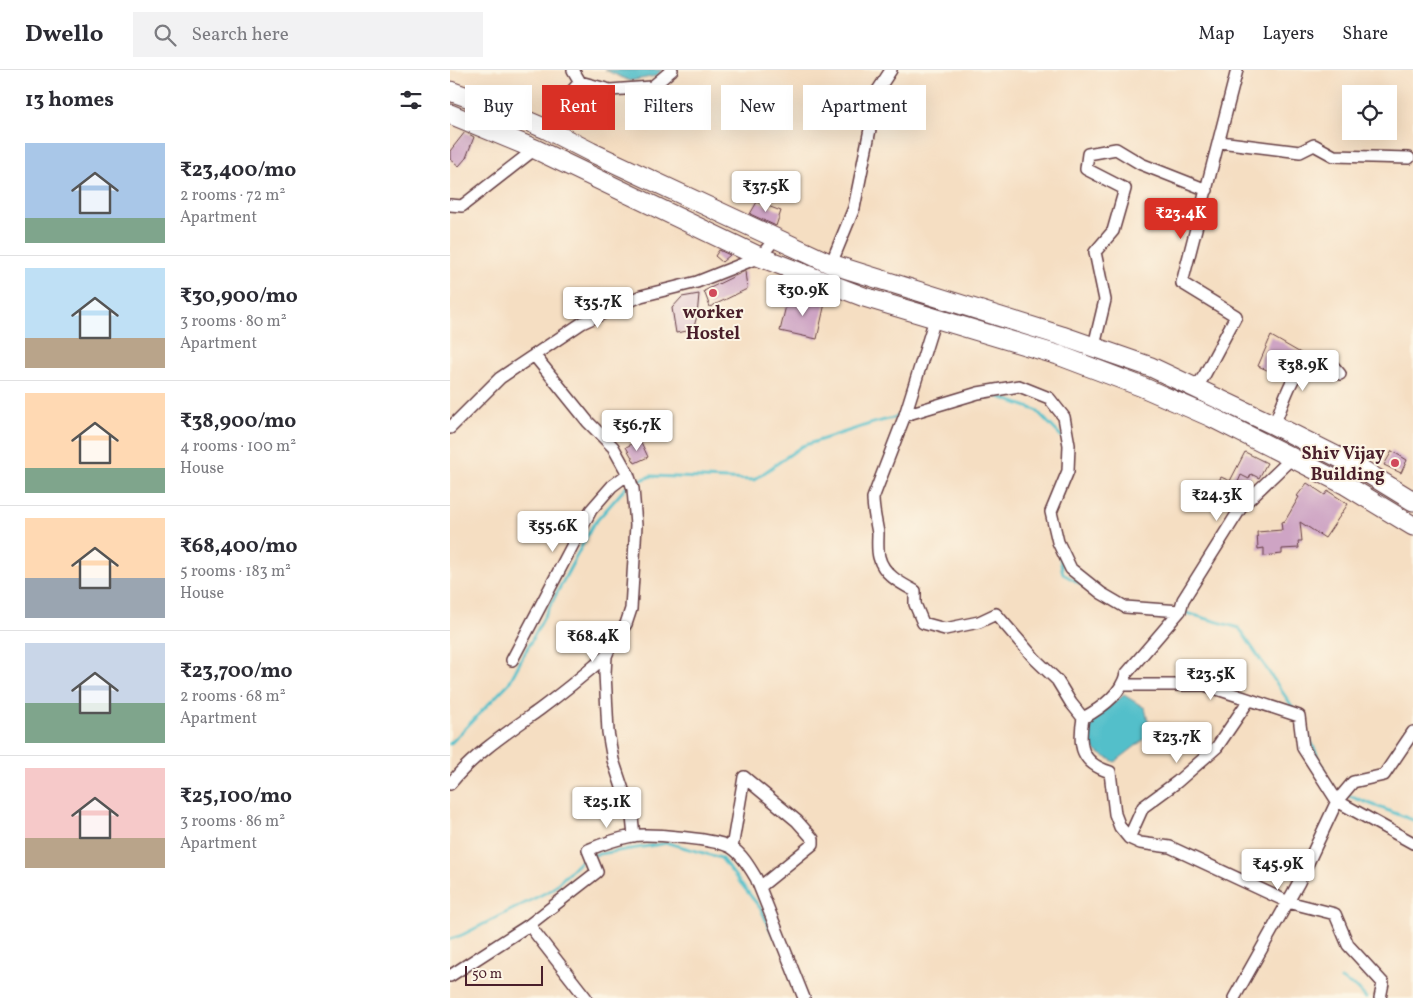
<!DOCTYPE html>
<html lang="en">
<head>
<meta charset="utf-8">
<style>
	:root { --surface:#fff; --page:#f2f2f3; --text:#2b2b33; --muted:#7c7c81; --line:#e1e1e2; --accent:#d93025 }
	body { margin:0; font-family:Vollkorn,serif; background:var(--page); color:var(--text); height:100vh; display:flex; flex-direction:column; font-size:19px; white-space:nowrap }
	* { box-sizing:border-box; margin:0 }
	p { font-size:16px; color:var(--muted) }
	.icon { flex:none; width:28px; height:28px; fill:none; stroke:currentColor; stroke-width:2; stroke-linecap:round; stroke-linejoin:round }
	.map { position:relative; flex:1; overflow:hidden }
	.sheet { display:flex; flex-direction:column; background:var(--surface); width:450px }
	.sheet>* { flex:none }
	.banner { position:absolute; left:15px; top:15px; width:475px; height:45px; display:flex; gap:10px }
	.tools { position:absolute; left:892px; top:15px; display:grid; gap:10px }
	.tools a { display:grid; place-items:center; width:55px; height:55px; border-radius:0px; background:var(--surface); box-shadow:0 5px 20px #0002; font-size:25px }
	.scale { position:absolute; left:15px; bottom:12px; width:78px; box-sizing:border-box; padding-left:5px; border:2px solid #4a1f2b; border-top:0; font-size:14px; line-height:18px; white-space:nowrap; color:#4a1f2b; -webkit-text-stroke:4px #fcf5e5; paint-order:stroke }
	.price { position:absolute; translate:-50% -42px; padding:0 11px; border-radius:5px; background:#fff; color:#222; font-size:16px; line-height:32px; filter:drop-shadow(0 1px 2px #0008) }
	.price::after { content:''; position:absolute; left:50%; top:30px; width:15px; height:11px; margin-left:-8px; background:inherit; clip-path:polygon(0 0,100% 0,50% 100%) }
	.price.current { background:var(--accent); color:#fff }
	ul { padding:0; list-style:none }
	li { display:flex; align-items:center; gap:15px; height:125px; padding:0 25px }
	li+li { border-top:1px solid var(--line) }
	li span { display:grid; place-items:center; flex:none; width:140px; height:100px; border-radius:0px; color:#555 }
	li>.icon { margin-inline-start:auto }
	span .icon { width:60px; height:60px; fill:#fffc; stroke-width:1 }
	li b { font-size:21px }
	h2 { display:flex; justify-content:space-between; align-items:center; height:60px; padding:0 25px; font-size:21px }
	.tag { padding:0 18px; border-radius:0px; background:var(--surface); box-shadow:0 5px 20px #0002; font-size:18px; line-height:45px }
	.tag.current { background:var(--accent); color:#fff }
	header { display:flex; align-items:center; gap:30px; box-sizing:border-box; height:70px; padding:0 25px; background:var(--surface); border-bottom:1px solid var(--line) }
	header strong { font-size:24px }
	nav { display:flex; gap:28px; margin-inline-start:auto; font-size:18px }
	.search { width:350px; height:45px; background:var(--page); display:flex; align-items:center; gap:12px; box-sizing:border-box; padding:0 18px; border-radius:0px; color:var(--muted); font-size:19px }
	main { display:flex; flex:1; min-height:0 }
	.map>svg:first-child { display:block }
</style>
</head>
<body>
<header>
<strong>Dwello</strong>
<div class="search"><svg class="icon" aria-label="search" viewBox="0 0 24 24"><circle cx="10" cy="10" r="6"/><path d="M15 15l6 6"/></svg>Search here</div>
<nav><a>Map</a><a>Layers</a><a>Share</a></nav>
</header>
<main>
<section class="sheet">
<h2>13 homes<svg class="icon" aria-label="filters" viewBox="0 0 24 24"><path d="M4 7h16M4 17h16"/><circle cx="9" cy="7" r="2"/><circle cx="15" cy="17" r="2"/></svg></h2>
<ul>
<li><span style="background:linear-gradient(#a9c7e8 75%,#7fa58c 0)"><svg class="icon" aria-label="home" viewBox="0 0 24 24"><path d="M3 11l9-7 9 7M6 9v11h12V9"/></svg></span><div><b>₹23,400/mo</b><p>2 rooms · 72 m²</p><p>Apartment</p></div></li>
<li><span style="background:linear-gradient(#bfe0f5 70%,#b9a48a 0)"><svg class="icon" aria-label="home" viewBox="0 0 24 24"><path d="M3 11l9-7 9 7M6 9v11h12V9"/></svg></span><div><b>₹30,900/mo</b><p>3 rooms · 80 m²</p><p>Apartment</p></div></li>
<li><span style="background:linear-gradient(#ffd9b3 75%,#7fa58c 0)"><svg class="icon" aria-label="home" viewBox="0 0 24 24"><path d="M3 11l9-7 9 7M6 9v11h12V9"/></svg></span><div><b>₹38,900/mo</b><p>4 rooms · 100 m²</p><p>House</p></div></li>
<li><span style="background:linear-gradient(#ffd9b3 60%,#9aa5b1 0)"><svg class="icon" aria-label="home" viewBox="0 0 24 24"><path d="M3 11l9-7 9 7M6 9v11h12V9"/></svg></span><div><b>₹68,400/mo</b><p>5 rooms · 183 m²</p><p>House</p></div></li>
<li><span style="background:linear-gradient(#c9d6e8 60%,#7fa58c 0)"><svg class="icon" aria-label="home" viewBox="0 0 24 24"><path d="M3 11l9-7 9 7M6 9v11h12V9"/></svg></span><div><b>₹23,700/mo</b><p>2 rooms · 68 m²</p><p>Apartment</p></div></li>
<li><span style="background:linear-gradient(#f6c9c9 70%,#b9a48a 0)"><svg class="icon" aria-label="home" viewBox="0 0 24 24"><path d="M3 11l9-7 9 7M6 9v11h12V9"/></svg></span><div><b>₹25,100/mo</b><p>3 rooms · 86 m²</p><p>Apartment</p></div></li>
</ul>
</section>
<div class="map">
<svg width="963" height="928" viewBox="0 0 963 928">
	<rect width="100%" height="100%" fill="#fcf5e5"/>
	<filter id="ink" filterUnits="userSpaceOnUse"><feTurbulence type="fractalNoise" baseFrequency=".02" numOctaves="2"/><feDisplacementMap in="SourceGraphic" scale="10" xChannelSelector="R" yChannelSelector="G"/><feConvolveMatrix kernelMatrix="1 2 1 2 8 2 1 2 1" color-interpolation-filters="sRGB"/></filter>
	<filter id="wash" filterUnits="userSpaceOnUse"><feTurbulence type="fractalNoise" baseFrequency=".0096" numOctaves="4" result="noise"/><feDisplacementMap in="SourceGraphic" scale="20" xChannelSelector="R" yChannelSelector="G"/><feGaussianBlur stdDeviation="1.12" result="paint"/><feColorMatrix in="noise" values="0 0 0 0 0 0 0 0 0 0 0 0 0 0 0 0 0 1.4 0 .05"/><feComposite in="paint" operator="in"/></filter>
	<g filter="url(#wash)">
		<rect width="100%" height="100%" fill="#f5dec2"/>
		<!-- water -->
		<path fill="#52bfca" stroke="#4e6f7a" d="M155 0H212L206 6 180 11Z
			M674 625 695 638 701 664 665 692C637 678 638 676 642 645L660 636Z"/>
		<g fill="none" stroke-linecap="round" stroke-linejoin="round">
			<!-- stream -->
			<path stroke="#52bfca" stroke-width="3" d="M541 324 586 340 613 368
				M184 413 201 406 304 410 352 376 423 353 451 346
				M610 488 613 504 633 515
				M733 542 789 558 846 642
				M856 661 875 702
				M0 674 59 613 143 455 178 415
				M897 725 963 750
				M143 785 218 773 271 788 311 839 324 867
				M0 869 10 866 101 820 136 786
				M891 909 908 919 916 928"/>
		</g>
		<g id="blocks">
			<!-- building -->
			<path fill="#cea4c4" d="M15 62 24 67 16 88 9 96 0 89V81Z
				M307 132 331 141 326 156 300 144Z
				M269 180 280 185 272 192 265 186Z
				M295 201 297 219 260 237 254 221Z
				M339 223 375 233 367 269 330 261Z
				M249 224 247 246 243 260 226 263 222 238 232 227Z
				M821 266 854 285 847 291 837 305 827 300 826 304 808 296Z
				M190 370 198 387 185 393 176 377Z
				M942 381 957 390 951 403 934 395Z
				M795 382 817 393 809 408 801 404 799 409 791 405 780 431 763 423 771 407 780 411Z
				M857 413 875 425 878 421 898 434 875 468 850 452 852 471H848L849 478 832 479V484L814 486V478L808 479 807 462 832 460 831 452 835 451 849 427 847 426Z"/>
		</g>
	</g>
	<g filter="url(#ink)">
		<use href="#blocks" fill-opacity="0" stroke="#643c42" stroke-width="1"/>
		<g fill="none" stroke-linecap="round" stroke-linejoin="round">
			<defs>
				<path id="street" d="M123 0 130 12
					M96 59 115 29 130 12 160 20 202 17 222 0
					M770 72 850 82 864 75 884 86 959 88
					M0 135 12 136 85 79
					M381 194 404 138 428 20 441 0
					M485 249 455 345 423 428C423 440 426 451 428 463 428 471 427 479 429 487 433 504 450 513 465 521V534L473 553 495 559 529 552 546 544 585 589 607 610 621 633 633 648C628 676 631 693 660 702L665 744 670 757 679 768 690 773 720 777 838 832 885 844 898 875 933 913 930 928
					M644 276 655 230 645 182 663 161 675 119 636 99 638 84 666 79 691 94 757 120
					M84 285 138 352 163 377 178 404 183 419 186 455 181 539 176 554 162 572 156 586 155 603 158 662 163 690 182 747 184 766
					M745 319 754 306 786 246 732 213 787 0
					M455 345 528 323 569 316 599 328 614 347 619 375 618 401 601 442 608 472 621 499 651 523 675 537 730 541
					M824 355C832 337 842 300 859 291 865 288 873 289 878 290L890 304
					M0 358 50 308 132 253 191 226 247 212 310 187 325 169
					M62 590 141 440 162 416 178 404
					M674 615H755L849 646 853 678 887 731 963 773
					M633 648C650 639 671 624 676 604L730 541 733 530 792 436 842 388
					M0 714C24 684 58 662 89 640 112 623 134 605 156 586
					M679 768 693 737 727 712 767 677 799 630
					M282 778 294 707 347 751 363 769V774L310 817
					M79 855 136 928
					M0 906 79 855 147 802 138 780C152 774 167 769 182 766 198 763 269 769 282 778 292 784 300 798 306 808L354 928
					M784 928 849 812 887 731 903 712 934 705 963 662"/>
				<path id="primary" d="M0 21 40 35 96 59 141 82 381 194 612 266 701 297 824 355 906 396 963 431
					M0 44 85 79 310 187 414 227 608 285 690 316 761 347 894 414 963 456"/>
			</defs>
			<!-- street casing -->
			<use href="#street" stroke="#643c42" stroke-width="14"/>
			<!-- primary casing -->
			<use href="#primary" stroke="#643c42" stroke-width="21"/>
			<!-- street -->
			<use href="#street" stroke="#fff" stroke-width="11"/>
			<!-- primary -->
			<use href="#primary" stroke="#fff" stroke-width="19"/>
		</g>
	</g>
	<!-- markers -->
	<g fill="#d1495b" stroke="#fcf5e5" stroke-width="2">
		<circle cx="263" cy="223" r="5"/>
		<circle cx="945" cy="393" r="5"/>
	</g>
	<g text-anchor="middle" stroke-width="4" stroke-linejoin="round" paint-order="stroke">
		<!-- poi labels -->
		<g font-size="18" font-weight="bold" fill="#4a1f2b" stroke="#fcf5e5">
			<text x="263" y="248">worker<tspan x="263" dy="21">Hostel</tspan></text>
			<text x="935" y="389" text-anchor="end">Shiv Vijay<tspan x="935" dy="21">Building</tspan></text>
		</g>
	</g>
</svg>
<div class="tools">
<a><svg class="icon" aria-label="locate" viewBox="0 0 24 24"><circle cx="12" cy="12" r="6"/><path d="M12 2v4M12 18v4M2 12h4M18 12h4"/></svg></a>
</div>
<div class="scale">50 m</div>
<b class="price" style="left:316px;top:143px">₹37.5K</b>
<b class="price current" style="left:731px;top:170px">₹23.4K</b>
<b class="price" style="left:353px;top:247px">₹30.9K</b>
<b class="price" style="left:148px;top:259px">₹35.7K</b>
<b class="price" style="left:853px;top:322px">₹38.9K</b>
<b class="price" style="left:187px;top:382px">₹56.7K</b>
<b class="price" style="left:767px;top:452px">₹24.3K</b>
<b class="price" style="left:103px;top:483px">₹55.6K</b>
<b class="price" style="left:143px;top:593px">₹68.4K</b>
<b class="price" style="left:761px;top:631px">₹23.5K</b>
<b class="price" style="left:727px;top:694px">₹23.7K</b>
<b class="price" style="left:157px;top:759px">₹25.1K</b>
<b class="price" style="left:828px;top:821px">₹45.9K</b>
<div class="banner">
<a class="tag">Buy</a>
<a class="tag current">Rent</a>
<a class="tag">Filters</a>
<a class="tag">New</a>
<a class="tag">Apartment</a>
</div>
</div>
</main>
</body>
</html>
